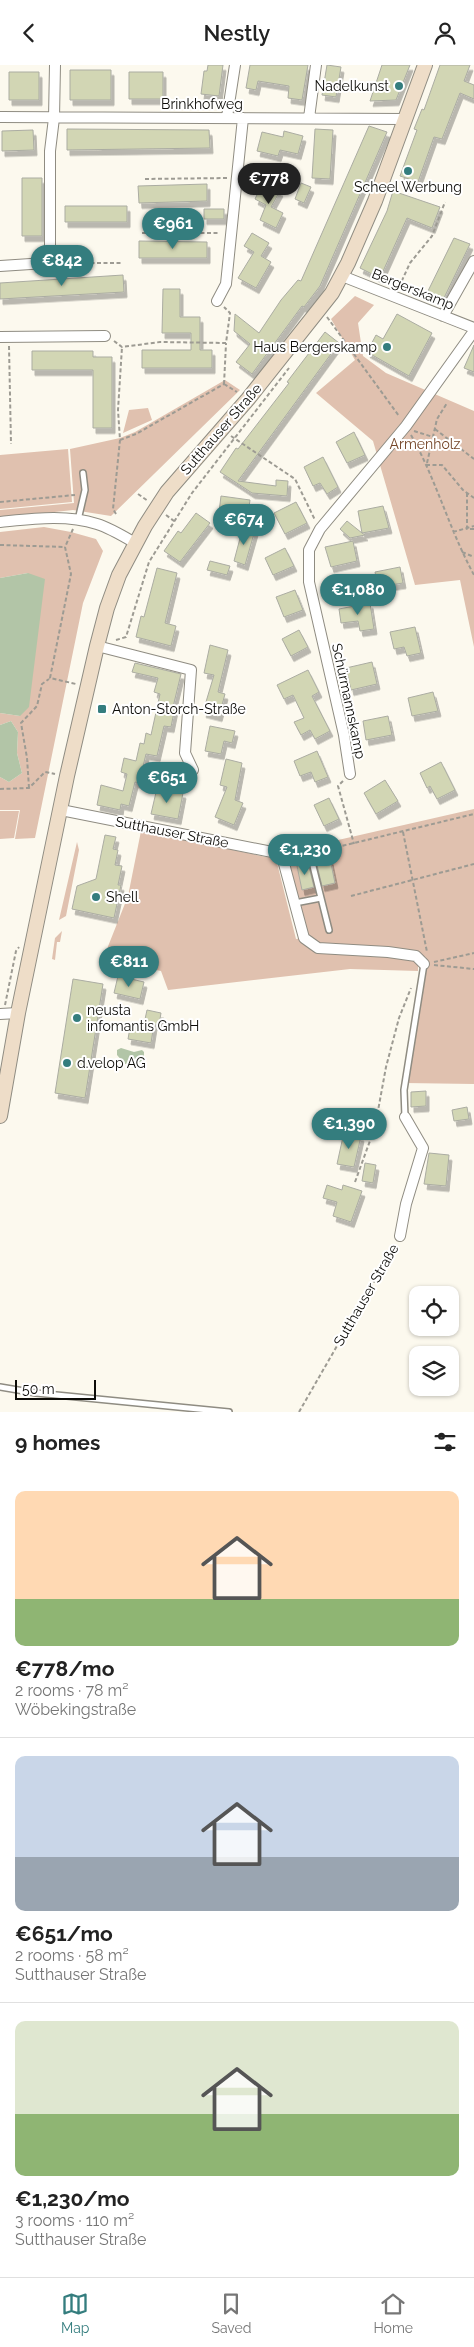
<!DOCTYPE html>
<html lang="en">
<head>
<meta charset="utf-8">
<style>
	:root { --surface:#fff; --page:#f2f2f2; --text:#222; --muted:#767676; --line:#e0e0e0; --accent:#347d7e }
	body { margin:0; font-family:Raleway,sans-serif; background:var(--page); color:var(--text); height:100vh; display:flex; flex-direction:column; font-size:19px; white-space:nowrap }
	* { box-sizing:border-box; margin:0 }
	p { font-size:16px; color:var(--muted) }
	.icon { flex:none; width:28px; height:28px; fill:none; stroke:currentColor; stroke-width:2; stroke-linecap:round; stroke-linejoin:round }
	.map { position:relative; height:1347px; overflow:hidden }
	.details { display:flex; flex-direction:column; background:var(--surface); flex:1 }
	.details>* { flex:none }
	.tools { position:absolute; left:409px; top:1221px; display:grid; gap:10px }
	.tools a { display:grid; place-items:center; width:50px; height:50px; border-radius:10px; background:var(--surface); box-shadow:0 1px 4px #0004; font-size:25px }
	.scale { position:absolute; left:15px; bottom:12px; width:81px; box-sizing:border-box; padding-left:5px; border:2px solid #0d0c08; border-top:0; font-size:14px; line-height:18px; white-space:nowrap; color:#0d0c08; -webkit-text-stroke:4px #fff; paint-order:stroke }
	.price { position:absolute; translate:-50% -42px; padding:0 11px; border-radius:18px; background:var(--accent); color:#fff; font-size:16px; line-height:32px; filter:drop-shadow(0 1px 2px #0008) }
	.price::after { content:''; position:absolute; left:50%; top:30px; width:15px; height:11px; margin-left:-8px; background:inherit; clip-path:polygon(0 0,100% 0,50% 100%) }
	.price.on { background:#222; color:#fff }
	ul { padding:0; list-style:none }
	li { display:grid; align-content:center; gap:10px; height:265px; padding:0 15px }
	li+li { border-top:1px solid var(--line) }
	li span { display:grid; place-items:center; height:155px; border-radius:10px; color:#555 }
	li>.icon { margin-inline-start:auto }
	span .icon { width:90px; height:90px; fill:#fffc; stroke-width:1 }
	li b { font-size:21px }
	h2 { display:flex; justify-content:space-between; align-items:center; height:60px; padding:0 15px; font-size:21px }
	header { display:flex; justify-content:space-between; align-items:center; height:65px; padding:0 15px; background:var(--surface); font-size:22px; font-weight:600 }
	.tabs { display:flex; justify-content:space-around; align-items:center; height:70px; border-top:1px solid var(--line); background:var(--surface); font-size:14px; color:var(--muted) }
	.tabs a { display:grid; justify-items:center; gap:2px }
	.tabs .on { color:var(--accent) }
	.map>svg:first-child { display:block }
</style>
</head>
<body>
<header><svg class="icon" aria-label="back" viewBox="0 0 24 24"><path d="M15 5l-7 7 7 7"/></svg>Nestly<svg class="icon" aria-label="person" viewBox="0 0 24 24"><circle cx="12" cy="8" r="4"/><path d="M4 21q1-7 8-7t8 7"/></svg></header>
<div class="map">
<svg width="474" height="1347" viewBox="0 0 474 1347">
	<defs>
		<filter id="shadow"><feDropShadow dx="3" dy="5.5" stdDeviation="0" flood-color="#0004"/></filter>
	</defs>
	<rect width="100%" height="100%" fill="#fcf9ee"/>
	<!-- green -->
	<path fill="#e0c1af" d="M355 231 374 240 358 258 363 291 386 308 474 346V582L460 515 415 520 373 376 316 328 355 295 331 254Z
		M225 315 240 325 111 451 73 445 0 453V445L74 438 70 384 120 373 135 367Z
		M148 343 152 355 123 368 129 345Z
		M68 384 72 437 0 444V390Z
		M44 462 71 467 96 474 103 486 83 538 35 773 15 774 20 745H0V712L9 717 22 708 17 688 18 667 11 656 0 660V648L20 651 28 508 0 513V467Z
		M474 744V1019L405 1018 426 892 418 891V906L350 904 168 925 161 906 103 894 128 831 141 766 276 794 296 874 304 873 281 788Z
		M0 746H19L14 773 0 774Z
		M77 777 79 785 66 851 59 855Z
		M62 866 60 877H57L55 895 52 894 55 873Z"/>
	<!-- water -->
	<path fill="#b2c5a7" d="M28 508 45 514 29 642 20 651 0 648V513Z
		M11 656 18 667 17 688 22 708 9 717 0 712V660Z
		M121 983 134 987 142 985 144 987V994L141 997 125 999 117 990V985Z"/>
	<!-- building -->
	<path fill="#d2d6b4" stroke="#abaca2" filter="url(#shadow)" d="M208 0H223L219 31 201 29 204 6H207Z
		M250 0H308L302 35 288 33 289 21 258 16 256 25 246 23Z
		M327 0 341 2 336 32 322 30Z
		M382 0H410L396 35 370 36Z
		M440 0H470L464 16 474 20V34L460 28 442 74 434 72 418 117 400 111 417 65 414 64 422 44 424 45Z
		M70 5H111V35H70Z
		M9 7H39V35H9Z
		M129 7H163V34H129Z
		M369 61 387 67 320 221 304 242 302 241 252 309 236 297 250 279 234 266 235 249 259 268 281 235 298 215 301 216Z
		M67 64 209 65 210 83 67 85Z
		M315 64 333 65 330 114 312 113Z
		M33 65 34 85 2 86V66Z
		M284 66 303 71 298 89 280 85 278 91 257 86 262 67 283 72Z
		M22 113H42V171H22Z
		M263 117 280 126 271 142 283 148 276 163 260 155 266 140 255 134Z
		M301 118 311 122 304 138 295 134Z
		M207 119V136L139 138 138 121Z
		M393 126 440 142 432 163 407 153 380 213 360 203 387 146Z
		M65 141H127V157H65Z
		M204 144H224V154H204Z
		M252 168 269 178 261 191 271 197 256 223 238 213 254 187 244 181Z
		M454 173 470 179 443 235 427 228Z
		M139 176 207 177V193H139Z
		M123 210 124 227 0 234V218Z
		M163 224H180V252H200V285H212V303H142V285H191V268H162Z
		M397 249 432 268 409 311 367 287 376 270 383 274Z
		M325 267 339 278 238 416 276 421V415L288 416 287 431 252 428 220 407 236 383 238 384 289 318 287 317Z
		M474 280V307L464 303Z
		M32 286H93V292H112V363H93V305H32Z
		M354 367 365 390 347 398 336 377Z
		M323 392 338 422 327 429 320 418 313 421 304 402Z
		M221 431 250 435 248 450 219 447Z
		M296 437 307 458 285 469 274 448Z
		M383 441 389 463 362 468 365 470 350 473 340 464 347 456 362 468 358 446Z
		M196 448 210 458 180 497 164 486 178 466 181 468Z
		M243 462 255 465 245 500 234 496Z
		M353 476 357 496 331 502 325 482Z
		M285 483 294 501 273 510 265 493Z
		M210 496 230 501 227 510 207 505Z
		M400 502 403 518 378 522 375 507Z
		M157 503 177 508 165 558 176 561 171 581 136 572 141 551 144 552Z
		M295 525 303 545 284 552 276 532Z
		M370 538 374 564 360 566 358 556 341 558 339 544Z
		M415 562 421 588 407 591 404 582 394 584 390 567Z
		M299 565 308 582 291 591 282 574Z
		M210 580 228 585 218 627 225 629 219 651 203 647 214 610 204 608Z
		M372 597 377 619 351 625 346 603Z
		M135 598 181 609 173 642H175L171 662 164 661 157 691 146 689 139 718 135 717 129 741 121 739 120 745 97 740 101 720 123 726 127 709 121 707 124 693 136 696 140 678 144 679 146 668 151 670 160 629 154 627 158 613 132 607Z
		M308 605 319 627 312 631 330 666 315 674 310 665 301 670 294 657 304 653 293 630 284 634 277 620Z
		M433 627 438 646 412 651 408 633Z
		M388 651 392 670 366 675 363 656Z
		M210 661 235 666 232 678 224 676 221 689 205 686Z
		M317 686 328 712 315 717 311 707 300 711 294 696Z
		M226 694 242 698 235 735 243 738 234 760 215 752 227 722 220 720Z
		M441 697 455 725 437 734 430 721 427 723 420 708Z
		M385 715 398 736 376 749 364 728Z
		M157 723 183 728 178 754 151 749Z
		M329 733 339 754 324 761 314 740Z
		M105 770 116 772 113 784 118 785 115 800 122 801 118 820H121L114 853 72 844 77 821 96 814Z
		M330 794 335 818 322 821 317 800 314 797Z
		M308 798H310L309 802 314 822 302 825 297 801Z
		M118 911 144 917 140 934 114 928Z
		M73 914 103 919 85 1033 55 1028Z
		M147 945 161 948 159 960 154 959 151 978 128 974 131 957 144 959Z
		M426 1026V1041L411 1042V1027Z
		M467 1042 469 1054 454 1056 452 1045Z
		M344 1067 361 1071 354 1102 337 1099Z
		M429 1088 449 1090 446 1121 424 1119Z
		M365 1098 376 1100 373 1118 362 1116Z
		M327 1120 342 1125 343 1120 362 1126 351 1157 333 1151 337 1137 323 1133Z"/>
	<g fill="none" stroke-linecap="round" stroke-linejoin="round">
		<defs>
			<path id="lane" d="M78 455 85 425 83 408
				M321 833 329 865
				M295 838 321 833 313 801
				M405 1052 404 1025 424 899
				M0 1322 36 1328 229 1347"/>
			<path id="street" d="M0 52 404 54
				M227 52 235 0
				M309 53 316 0
				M0 201 46 198 50 189V86L54 53 55 0
				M342 211 474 263
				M217 236 226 219 243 53
				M443 251 474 196
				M0 272 105 271
				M0 457C31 454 66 449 97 459 110 463 123 471 135 478
				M97 581 191 605 185 688 193 705
				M350 709 344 670 309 517V485L320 464 406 361 474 266
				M61 745 277 788 283 795 304 873 318 883 388 887 416 891 424 899
				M0 949 18 948
				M400 1171 406 1139 423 1083 405 1052"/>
			<path id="secondary" d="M0 1051 18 948 67 711 97 581 107 543 119 510 145 461 167 427 248 334 332 228 348 198 375 136 425 0"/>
		</defs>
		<!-- lane casing -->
		<use href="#lane" stroke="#8f8c82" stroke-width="8"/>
		<!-- street casing -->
		<use href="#street" stroke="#8f8c82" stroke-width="12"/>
		<!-- secondary casing -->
		<use href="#secondary" stroke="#8f8c82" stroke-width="16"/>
		<!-- path -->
		<path stroke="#9d9b93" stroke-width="2" stroke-dasharray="4 2.5" stroke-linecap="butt" d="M145 114 227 113
			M142 168H220
			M58 198H121
			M399 222 410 198 432 171 445 137
			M327 252 399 351
			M114 276 122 282 160 277 226 278 230 248 224 242
			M9 281 11 379
			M224 319 226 279
			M224 319 237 327
			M435 364 474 394
			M414 366 433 372
			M411 370C436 414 449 464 474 510
			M231 371 295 414 315 455
			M120 375 136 369 224 319
			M427 398 437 354 447 338
			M426 400H442L463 425 474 433
			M467 428V464H474
			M138 429 148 436
			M0 437 75 430
			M116 449 113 444 120 375 118 345 122 282
			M166 450 174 456
			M73 464 65 482 71 509 50 613 76 619
			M453 467 474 461
			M0 480 65 482
			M462 487 474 492
			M116 575 126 572 149 497 192 428 289 303
			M343 716 338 721 354 779
			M29 723 27 693 21 658 37 641 42 619 49 614
			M0 724 29 723 45 707 55 709
			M403 767 427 887
			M292 793 474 749
			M351 831 474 799
			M434 897 474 888
			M434 900 474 904
			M5 940 16 886 19 882
			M355 1117 375 1062 386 1002 399 953 411 923
			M299 1347 395 1180"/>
		<!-- lane -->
		<use href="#lane" stroke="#fff" stroke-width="5"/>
		<!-- street -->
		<use href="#street" stroke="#fff" stroke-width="10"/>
		<!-- secondary -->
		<use href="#secondary" stroke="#eeddc8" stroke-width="14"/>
	</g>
	<!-- markers -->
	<g fill="#347d7e" stroke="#fff" stroke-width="2">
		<circle cx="399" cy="21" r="5"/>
		<circle cx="408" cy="106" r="5"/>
		<circle cx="387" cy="282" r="5"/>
		<rect x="97" y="639" width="10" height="10" rx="2.5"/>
		<circle cx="96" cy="832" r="5"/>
		<circle cx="77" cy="953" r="5"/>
		<circle cx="67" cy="998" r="5"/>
	</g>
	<g text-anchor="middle" stroke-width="4" stroke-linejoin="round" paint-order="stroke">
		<!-- poi labels -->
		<g font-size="14" fill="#0d0c08" stroke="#fff" text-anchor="start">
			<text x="389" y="26" text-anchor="end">Nadelkunst</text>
			<text x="408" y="127" text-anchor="middle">Scheel Werbung</text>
			<text x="377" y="287" text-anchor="end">Haus Bergerskamp</text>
			<text x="112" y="649">Anton-Storch-Straße</text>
			<text x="106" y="837">Shell</text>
			<text x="87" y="950">neusta<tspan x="87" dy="16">infomantis GmbH</tspan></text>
			<text x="77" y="1003">d.velop AG</text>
		</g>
		<!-- street labels -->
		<g font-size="14" fill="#0d0c08" stroke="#fff">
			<text x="202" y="44">Brinkhofweg</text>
			<text transform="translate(413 224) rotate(22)" y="5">Bergerskamp</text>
			<text transform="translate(221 364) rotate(-49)" y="5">Sutthauser Straße</text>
			<text transform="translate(349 636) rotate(78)" y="5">Schürmannskamp</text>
			<text transform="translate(172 767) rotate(11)" y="5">Sutthauser Straße</text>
			<text transform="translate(366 1230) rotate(-60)" y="5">Sutthauser Straße</text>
		</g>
		<!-- park labels -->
		<g font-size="14" fill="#754629" stroke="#fff">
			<text x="425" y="384">Armenholz</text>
		</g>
	</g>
</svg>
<div class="tools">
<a><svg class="icon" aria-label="locate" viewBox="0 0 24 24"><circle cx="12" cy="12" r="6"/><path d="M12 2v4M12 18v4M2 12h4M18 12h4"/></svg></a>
<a><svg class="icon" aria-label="layers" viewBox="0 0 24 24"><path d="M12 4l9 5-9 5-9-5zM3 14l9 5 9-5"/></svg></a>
</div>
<div class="scale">50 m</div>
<b class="price on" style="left:269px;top:140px">€778</b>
<b class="price" style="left:173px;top:185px">€961</b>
<b class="price" style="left:62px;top:222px">€842</b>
<b class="price" style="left:244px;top:481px">€674</b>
<b class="price" style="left:358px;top:551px">€1,080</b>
<b class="price" style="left:167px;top:739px">€651</b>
<b class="price" style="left:305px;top:811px">€1,230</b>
<b class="price" style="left:129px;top:923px">€811</b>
<b class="price" style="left:349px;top:1085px">€1,390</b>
</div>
<section class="details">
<h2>9 homes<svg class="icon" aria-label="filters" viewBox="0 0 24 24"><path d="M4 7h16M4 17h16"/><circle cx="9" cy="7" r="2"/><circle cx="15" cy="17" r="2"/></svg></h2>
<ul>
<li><span style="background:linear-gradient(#ffd9b3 70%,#8fb573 0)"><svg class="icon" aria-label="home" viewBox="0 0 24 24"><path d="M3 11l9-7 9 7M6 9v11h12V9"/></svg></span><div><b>€778/mo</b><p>2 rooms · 78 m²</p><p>Wöbekingstraße</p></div></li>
<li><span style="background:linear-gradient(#c9d6e8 65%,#9aa5b1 0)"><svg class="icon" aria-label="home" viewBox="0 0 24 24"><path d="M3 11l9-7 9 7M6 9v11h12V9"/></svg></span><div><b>€651/mo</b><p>2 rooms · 58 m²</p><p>Sutthauser Straße</p></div></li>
<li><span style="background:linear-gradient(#dfe7d0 60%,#8fb573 0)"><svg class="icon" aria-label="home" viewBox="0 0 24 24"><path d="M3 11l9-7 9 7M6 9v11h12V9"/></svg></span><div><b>€1,230/mo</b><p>3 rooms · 110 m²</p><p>Sutthauser Straße</p></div></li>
</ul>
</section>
<nav class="tabs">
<a class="on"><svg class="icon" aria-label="map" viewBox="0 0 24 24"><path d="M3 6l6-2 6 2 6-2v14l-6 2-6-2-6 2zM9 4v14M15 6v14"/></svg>Map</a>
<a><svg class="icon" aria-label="saved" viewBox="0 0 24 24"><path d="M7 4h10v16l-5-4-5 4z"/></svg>Saved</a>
<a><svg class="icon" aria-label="home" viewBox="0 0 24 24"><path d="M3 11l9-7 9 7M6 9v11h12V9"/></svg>Home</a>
</nav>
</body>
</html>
